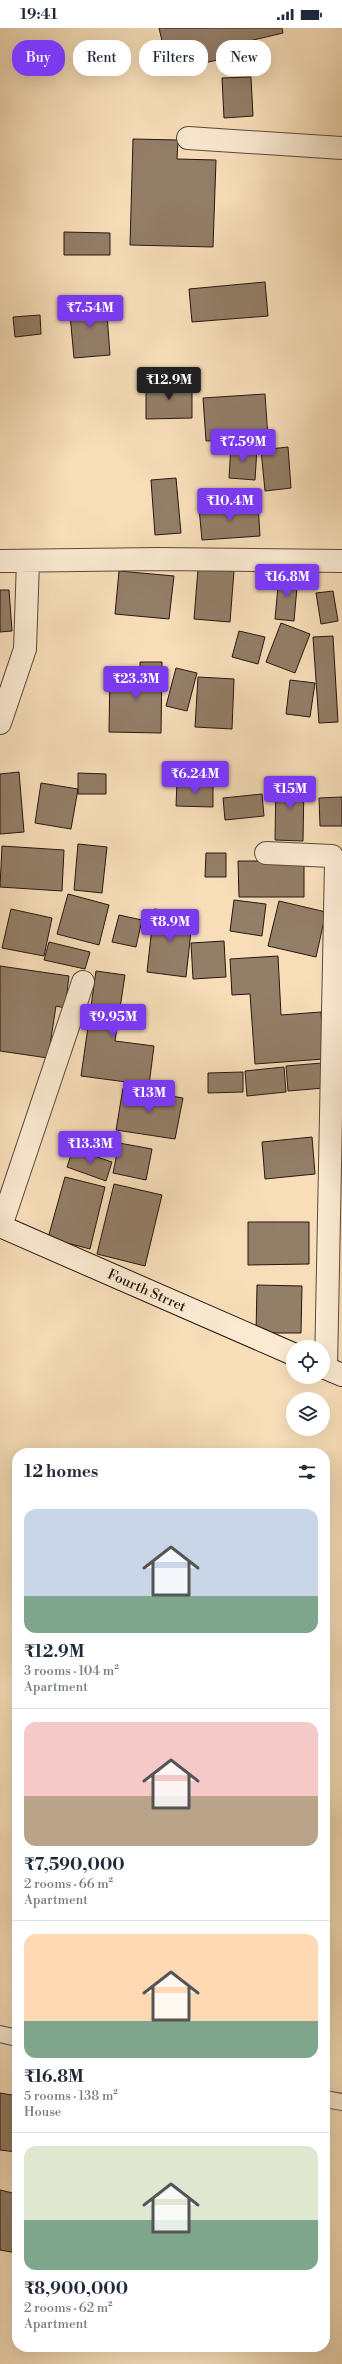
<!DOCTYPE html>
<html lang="en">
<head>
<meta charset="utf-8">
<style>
	:root { --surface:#fff; --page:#f6f6f7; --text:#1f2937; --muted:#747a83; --line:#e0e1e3; --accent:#7c3aed }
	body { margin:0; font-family:"Libre Bodoni",serif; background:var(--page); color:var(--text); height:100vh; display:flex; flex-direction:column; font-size:15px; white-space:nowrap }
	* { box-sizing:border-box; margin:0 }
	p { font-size:13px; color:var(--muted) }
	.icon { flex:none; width:22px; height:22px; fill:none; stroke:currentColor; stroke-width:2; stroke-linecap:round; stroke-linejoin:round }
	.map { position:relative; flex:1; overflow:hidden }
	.drawer { position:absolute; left:12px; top:1420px; width:318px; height:904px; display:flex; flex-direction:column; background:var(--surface); border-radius:16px; box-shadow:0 4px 16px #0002 }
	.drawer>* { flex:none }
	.guide { position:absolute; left:12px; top:12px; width:318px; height:36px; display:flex; gap:8px }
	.fabs { position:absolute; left:286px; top:1312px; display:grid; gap:8px }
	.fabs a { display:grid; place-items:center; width:44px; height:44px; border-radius:50%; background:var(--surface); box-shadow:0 4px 16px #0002; font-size:20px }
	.price { position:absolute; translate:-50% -34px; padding:0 9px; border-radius:4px; background:var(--accent); color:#fff; font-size:13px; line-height:26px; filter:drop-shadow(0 1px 2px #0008) }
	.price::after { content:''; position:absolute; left:50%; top:24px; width:12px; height:9px; margin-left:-6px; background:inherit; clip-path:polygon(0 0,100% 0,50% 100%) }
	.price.selected { background:#222; color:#fff }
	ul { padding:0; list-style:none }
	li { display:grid; align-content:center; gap:8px; height:212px; padding:0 12px }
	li+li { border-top:1px solid var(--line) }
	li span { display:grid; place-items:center; height:124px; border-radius:12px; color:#555 }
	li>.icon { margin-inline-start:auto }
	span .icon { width:72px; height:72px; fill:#fffc; stroke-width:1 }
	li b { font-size:17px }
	h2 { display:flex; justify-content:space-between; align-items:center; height:48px; padding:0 12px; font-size:17px }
	.tag { padding:0 14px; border-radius:16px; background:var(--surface); box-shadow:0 4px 16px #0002; font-size:14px; line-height:36px }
	.tag.selected { background:var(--accent); color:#fff }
	.status { display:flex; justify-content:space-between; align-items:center; height:28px; padding:0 20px; background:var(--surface); direction:ltr }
	.status svg { height:11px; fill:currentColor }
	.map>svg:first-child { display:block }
</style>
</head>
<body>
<div class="status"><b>19:41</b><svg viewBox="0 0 49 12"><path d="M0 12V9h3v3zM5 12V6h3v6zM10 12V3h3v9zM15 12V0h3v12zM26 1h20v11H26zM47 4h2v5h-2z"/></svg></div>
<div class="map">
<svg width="342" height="2336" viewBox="0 0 342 2336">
	<rect width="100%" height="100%" fill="#f7deb9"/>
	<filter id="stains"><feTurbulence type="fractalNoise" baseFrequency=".005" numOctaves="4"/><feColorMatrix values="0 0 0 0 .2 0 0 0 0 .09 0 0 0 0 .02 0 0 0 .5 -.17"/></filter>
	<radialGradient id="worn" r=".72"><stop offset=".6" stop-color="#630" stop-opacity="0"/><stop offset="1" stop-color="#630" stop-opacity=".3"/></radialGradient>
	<!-- building -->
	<path fill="#937e68" stroke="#271711" d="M159 0H282L283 5 224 19 226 30 169 43Z
		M251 49 253 88 224 90 222 50Z
		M133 111 178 112 177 131 216 132 213 219 130 217Z
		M64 204 110 205V227H64Z
		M265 254 268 288 192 294 189 261Z
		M106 273 110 327 74 330 69 276Z
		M40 287 41 306 15 309 13 289Z
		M146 356H192V390L146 391Z
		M265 366 268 410 206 413 203 370Z
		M231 417 257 420 255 452 229 450Z
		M288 419 291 460 265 463 261 422Z
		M176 450 181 505 155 507 151 452Z
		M258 476 260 508 202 512 199 480Z
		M198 541 234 543 230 594 194 591Z
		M119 543 174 548 169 591 115 586Z
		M279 547 298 548 294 593 275 591Z
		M0 562H9L12 603 0 604Z
		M333 563 338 593 321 596 316 565Z
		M281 595 310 606 295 645 266 634Z
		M239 603 265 609 258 636 232 629Z
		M333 608 338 694 319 695 313 609Z
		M140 634H162L161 705 109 704 110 642 140 643Z
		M176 640 197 645 187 683 166 678Z
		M198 649 234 651 232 701 195 699Z
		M290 652 315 655 310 689 286 686Z
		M19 744 24 804 0 806V746Z
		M78 745 106 746V766H78Z
		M276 752 304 753 303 813 275 812Z
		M177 754 213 755V779L176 778Z
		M41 755 78 761 71 801 35 795Z
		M262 766 264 788 225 792 223 770Z
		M342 769V798H320L319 770Z
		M78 816 107 819 102 865 74 862Z
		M2 818 64 822 62 863 0 859Z
		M206 825H226V849H205Z
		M238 833H304V869H239Z
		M68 866 109 877 99 917 57 906Z
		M234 872 266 876 262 908 230 903Z
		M279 873 326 884 316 929 268 918Z
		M11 881 52 890 44 928 2 920Z
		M154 881 193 885 186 949 147 944Z
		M119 887 142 892 136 919 112 914Z
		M224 913 226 949 193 951 191 915Z
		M49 914 90 924 85 941 44 932Z
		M278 928 281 987 321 984 324 1031 255 1036 250 966 232 967 230 931Z
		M0 938 69 948 65 980 56 978 48 1030 0 1023Z
		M96 943 125 947 115 1013 154 1018 149 1057 81 1048Z
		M322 1035 324 1060 288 1063 286 1038Z
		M284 1039 286 1064 247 1068 245 1043Z
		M243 1044V1064L208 1065V1045Z
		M123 1060 183 1070 175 1111 116 1102Z
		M312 1109 315 1146 265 1151 262 1114Z
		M119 1115 152 1121 146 1152 113 1145Z
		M73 1121 112 1134 106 1153 67 1139Z
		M65 1149 105 1159 90 1221 48 1210Z
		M114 1156 162 1167 145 1238 97 1226Z
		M248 1194H309V1236L248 1237Z
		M257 1257 302 1258 301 1305H256Z
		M0 2065 17 2068V2124L0 2122Z
		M0 2162 17 2166V2225L0 2222Z"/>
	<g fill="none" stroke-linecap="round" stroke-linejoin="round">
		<defs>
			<path id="lane" d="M0 2006 17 2010
				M325 2071 342 2074"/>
			<path id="street" d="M188 110 342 120
				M0 533 158 531 342 533
				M0 695 25 621 28 533
				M266 825 332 828 336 834 326 1340
				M1 1198 83 954"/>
			<path id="secondary" d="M0 1198 293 1326
				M323 1339 342 1347"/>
		</defs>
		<!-- lane casing -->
		<use href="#lane" stroke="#5b493b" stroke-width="18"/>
		<!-- street casing -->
		<use href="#street" stroke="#5b493b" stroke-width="24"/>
		<!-- secondary casing -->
		<use href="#secondary" stroke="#271711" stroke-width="24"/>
		<!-- lane -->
		<use href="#lane" stroke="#faead2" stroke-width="16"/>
		<!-- street -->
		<use href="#street" stroke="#faead2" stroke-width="22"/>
		<!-- secondary -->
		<use href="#secondary" stroke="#faead2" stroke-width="22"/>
	</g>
	<g text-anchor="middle" stroke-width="4" stroke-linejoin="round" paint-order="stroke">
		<!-- street labels -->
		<g font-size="14" fill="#271711" stroke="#faead2">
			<text transform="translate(147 1262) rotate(24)" y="5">Fourth Strret</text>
		</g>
	</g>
	<rect width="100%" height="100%" filter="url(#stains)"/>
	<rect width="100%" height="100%" fill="url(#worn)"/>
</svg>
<div class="fabs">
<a><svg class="icon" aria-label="locate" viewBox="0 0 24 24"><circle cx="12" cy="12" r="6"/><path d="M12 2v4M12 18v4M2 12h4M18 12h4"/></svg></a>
<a><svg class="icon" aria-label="layers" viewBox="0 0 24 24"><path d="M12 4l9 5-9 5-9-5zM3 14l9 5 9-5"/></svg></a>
</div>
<b class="price" style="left:90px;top:301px">₹7.54M</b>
<b class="price selected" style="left:169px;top:373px">₹12.9M</b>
<b class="price" style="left:243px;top:435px">₹7.59M</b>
<b class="price" style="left:230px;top:494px">₹10.4M</b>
<b class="price" style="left:287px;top:570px">₹16.8M</b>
<b class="price" style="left:136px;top:672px">₹23.3M</b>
<b class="price" style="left:195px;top:767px">₹6.24M</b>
<b class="price" style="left:290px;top:782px">₹15M</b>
<b class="price" style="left:170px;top:915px">₹8.9M</b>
<b class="price" style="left:113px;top:1010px">₹9.95M</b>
<b class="price" style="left:149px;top:1086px">₹13M</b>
<b class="price" style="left:90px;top:1137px">₹13.3M</b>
<div class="guide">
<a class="tag selected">Buy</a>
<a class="tag">Rent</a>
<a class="tag">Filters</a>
<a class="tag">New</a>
</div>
<section class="drawer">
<h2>12 homes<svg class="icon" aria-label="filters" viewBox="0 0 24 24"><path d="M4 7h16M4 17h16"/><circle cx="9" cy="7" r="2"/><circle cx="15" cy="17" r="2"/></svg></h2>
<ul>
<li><span style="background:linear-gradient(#c9d6e8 70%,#7fa58c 0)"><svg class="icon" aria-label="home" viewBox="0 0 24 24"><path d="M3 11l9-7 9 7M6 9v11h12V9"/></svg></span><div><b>₹12.9M</b><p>3 rooms · 104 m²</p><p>Apartment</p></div></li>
<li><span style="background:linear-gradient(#f6c9c9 60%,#b9a48a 0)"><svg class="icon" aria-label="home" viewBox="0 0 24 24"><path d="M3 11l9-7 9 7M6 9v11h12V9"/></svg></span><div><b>₹7,590,000</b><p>2 rooms · 66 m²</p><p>Apartment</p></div></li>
<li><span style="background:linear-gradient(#ffd9b3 70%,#7fa58c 0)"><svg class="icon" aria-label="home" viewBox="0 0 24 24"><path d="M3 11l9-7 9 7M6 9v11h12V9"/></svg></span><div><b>₹16.8M</b><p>5 rooms · 138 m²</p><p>House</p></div></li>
<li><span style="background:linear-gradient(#dfe7d0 60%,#7fa58c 0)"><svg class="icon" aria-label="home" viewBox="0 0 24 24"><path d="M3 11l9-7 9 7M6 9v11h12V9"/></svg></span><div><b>₹8,900,000</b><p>2 rooms · 62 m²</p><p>Apartment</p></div></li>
</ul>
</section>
</div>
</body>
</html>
